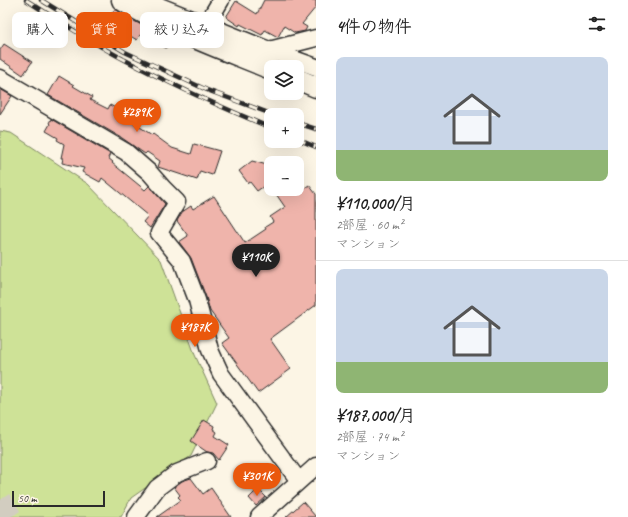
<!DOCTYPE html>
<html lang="ja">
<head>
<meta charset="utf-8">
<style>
	:root { --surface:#fff; --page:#f6f6f6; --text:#222; --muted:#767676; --line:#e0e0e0; --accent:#ea580c }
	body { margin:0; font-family:Caveat,"Klee One",sans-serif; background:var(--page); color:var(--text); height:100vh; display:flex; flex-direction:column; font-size:15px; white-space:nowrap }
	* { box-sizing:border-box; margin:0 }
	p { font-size:13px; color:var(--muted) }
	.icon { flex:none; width:22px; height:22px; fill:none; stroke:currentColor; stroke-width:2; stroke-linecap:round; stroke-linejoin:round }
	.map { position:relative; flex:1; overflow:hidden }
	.side { display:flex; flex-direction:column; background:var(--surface); width:312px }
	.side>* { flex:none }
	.top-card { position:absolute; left:12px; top:12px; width:244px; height:36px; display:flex; gap:8px }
	.buttons { position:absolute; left:264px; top:60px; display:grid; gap:8px }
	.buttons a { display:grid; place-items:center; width:40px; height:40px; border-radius:8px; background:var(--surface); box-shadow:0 4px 16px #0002; font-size:20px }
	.scale { position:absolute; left:12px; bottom:10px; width:93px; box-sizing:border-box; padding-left:4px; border:2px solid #2b2b2b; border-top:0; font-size:11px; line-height:14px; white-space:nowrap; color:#2b2b2b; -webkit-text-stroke:3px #fcf5e5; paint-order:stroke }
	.price { position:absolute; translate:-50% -34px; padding:0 9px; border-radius:14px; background:var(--accent); color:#fff; font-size:13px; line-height:26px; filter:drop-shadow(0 1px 2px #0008) }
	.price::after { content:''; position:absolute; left:50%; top:24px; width:12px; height:9px; margin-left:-6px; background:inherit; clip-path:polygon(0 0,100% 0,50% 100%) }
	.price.current { background:#222; color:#fff }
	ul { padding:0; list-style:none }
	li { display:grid; align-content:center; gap:8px; height:212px; padding:0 20px }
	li+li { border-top:1px solid var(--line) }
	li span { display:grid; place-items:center; height:124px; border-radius:8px; color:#555 }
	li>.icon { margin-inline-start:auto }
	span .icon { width:72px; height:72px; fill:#fffc; stroke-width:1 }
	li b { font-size:17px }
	h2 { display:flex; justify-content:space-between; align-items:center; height:48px; padding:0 20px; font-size:17px }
	.pill { padding:0 14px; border-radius:8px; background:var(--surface); box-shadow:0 4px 16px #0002; font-size:14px; line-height:36px }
	.pill.current { background:var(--accent); color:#fff }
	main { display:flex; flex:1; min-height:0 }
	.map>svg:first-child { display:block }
</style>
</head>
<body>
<main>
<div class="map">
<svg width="316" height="517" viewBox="0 0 316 517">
	<rect width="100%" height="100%" fill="#fcf5e5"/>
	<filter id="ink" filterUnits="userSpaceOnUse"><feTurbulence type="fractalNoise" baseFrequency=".025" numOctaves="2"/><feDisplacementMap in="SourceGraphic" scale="8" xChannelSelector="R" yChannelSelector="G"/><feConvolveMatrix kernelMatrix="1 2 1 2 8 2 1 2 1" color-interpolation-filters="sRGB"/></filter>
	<g filter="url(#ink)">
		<!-- green -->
		<path fill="#cee297" stroke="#7c8661" d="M0 131 11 133 88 184 161 260 195 355 217 403 191 456 131 498 121 517H0Z"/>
		<!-- building -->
		<path fill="#efb4ab" stroke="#2b2b2b" d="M264 0H316V7L302 24 307 27 305 31 295 33 284 26 278 37 265 30 262 35 240 24 239 26 226 17 236 1 257 14Z
			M115 9 134 21 170 40 166 48 140 35 137 40 115 27 107 20Z
			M4 44 32 62 23 75 0 59V50Z
			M59 76 74 85 73 86 92 97 90 100 108 109 110 105 121 111 119 113 152 135 153 134 172 148 191 154 194 144 220 151 212 175 200 171 197 180 158 167 160 161 147 152 145 154 122 138 48 95Z
			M0 89 12 96 0 114Z
			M51 119 107 152 110 154 108 158 113 162 112 163 145 190 149 186 165 204 150 228 143 222 148 216 102 178 100 182 82 172 84 168 62 163 63 158H61L64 144 57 140 58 138 46 131 50 124 49 123Z
			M252 161 271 166V181L257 191 250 182 248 183 239 171Z
			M309 185 316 194V305L270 339 291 369 258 393 222 343 229 338 210 311 206 297 191 258 179 242 188 236 177 221 182 212 191 206 193 209 214 196 245 243 266 229 265 227 273 222 270 217 285 207 276 194 284 189H303Z
			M204 420 214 426 213 429 217 432 215 436 229 445 219 460 213 453 207 452 191 441Z
			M191 478 203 494 211 488 231 517H157L181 500 178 497 180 495 174 487 182 481Z
			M258 489 266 497 256 506 249 498Z
			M303 502 316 517H286Z"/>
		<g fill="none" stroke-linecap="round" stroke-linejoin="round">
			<!-- highway-tunnel -->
			<path stroke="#d2cdc0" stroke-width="22" stroke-dasharray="22 11" stroke-linecap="butt" d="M0 500 11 517"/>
			<defs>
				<path id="minor" d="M142 0 157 5 269 50 316 67
					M206 25 221 0
					M269 50 316 38
					M0 78 126 152 150 173 163 188 177 202 159 233 182 261 197 300 210 350 221 374 299 481
					M136 517 157 488 177 473 207 461
					M259 517 316 466"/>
				<path id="major" d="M122 0C168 30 220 48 271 69
					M297 79 316 87"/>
			</defs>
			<!-- minor casing -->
			<use href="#minor" stroke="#2b2b2b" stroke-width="19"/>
			<!-- major casing -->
			<use href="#major" stroke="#2b2b2b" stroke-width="23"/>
			<!-- minor -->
			<use href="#minor" stroke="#fcf5e5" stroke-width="16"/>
			<!-- major -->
			<use href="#major" stroke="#fcf5e5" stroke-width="20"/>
			<defs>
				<path id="rail" d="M26 0C58 20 90 42 125 60 172 85 221 107 271 128
					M41 0 125 52 207 90 274 115
					M297 123 316 129
					M297 139 316 147"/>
			</defs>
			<!-- rail casing -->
			<use href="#rail" stroke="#2b2b2b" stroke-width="4.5"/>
			<!-- rail -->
			<use href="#rail" stroke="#fcf5e5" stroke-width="3" stroke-dasharray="9" stroke-linecap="butt"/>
		</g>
	</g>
</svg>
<div class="buttons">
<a><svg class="icon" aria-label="layers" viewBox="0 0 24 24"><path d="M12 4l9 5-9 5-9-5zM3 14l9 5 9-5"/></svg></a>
<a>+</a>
<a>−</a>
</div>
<div class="scale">50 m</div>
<b class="price" style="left:137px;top:133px">¥289K</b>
<b class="price current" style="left:256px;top:278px">¥110K</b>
<b class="price" style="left:195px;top:348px">¥187K</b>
<b class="price" style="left:257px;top:497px">¥301K</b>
<div class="top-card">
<a class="pill">購入</a>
<a class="pill current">賃貸</a>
<a class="pill">絞り込み</a>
</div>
</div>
<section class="side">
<h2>4件の物件<svg class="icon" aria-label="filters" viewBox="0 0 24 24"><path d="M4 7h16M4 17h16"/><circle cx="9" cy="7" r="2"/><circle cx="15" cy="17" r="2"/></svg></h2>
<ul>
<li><span style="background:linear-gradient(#c9d6e8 75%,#8fb573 0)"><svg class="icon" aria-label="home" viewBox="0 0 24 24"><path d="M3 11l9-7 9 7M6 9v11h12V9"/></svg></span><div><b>¥110,000/月</b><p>2部屋 · 60 m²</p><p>マンション</p></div></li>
<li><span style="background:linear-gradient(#c9d6e8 75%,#8fb573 0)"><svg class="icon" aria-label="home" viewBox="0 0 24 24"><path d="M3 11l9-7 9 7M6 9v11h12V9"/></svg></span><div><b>¥187,000/月</b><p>2部屋 · 74 m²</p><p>マンション</p></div></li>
</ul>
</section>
</main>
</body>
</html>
